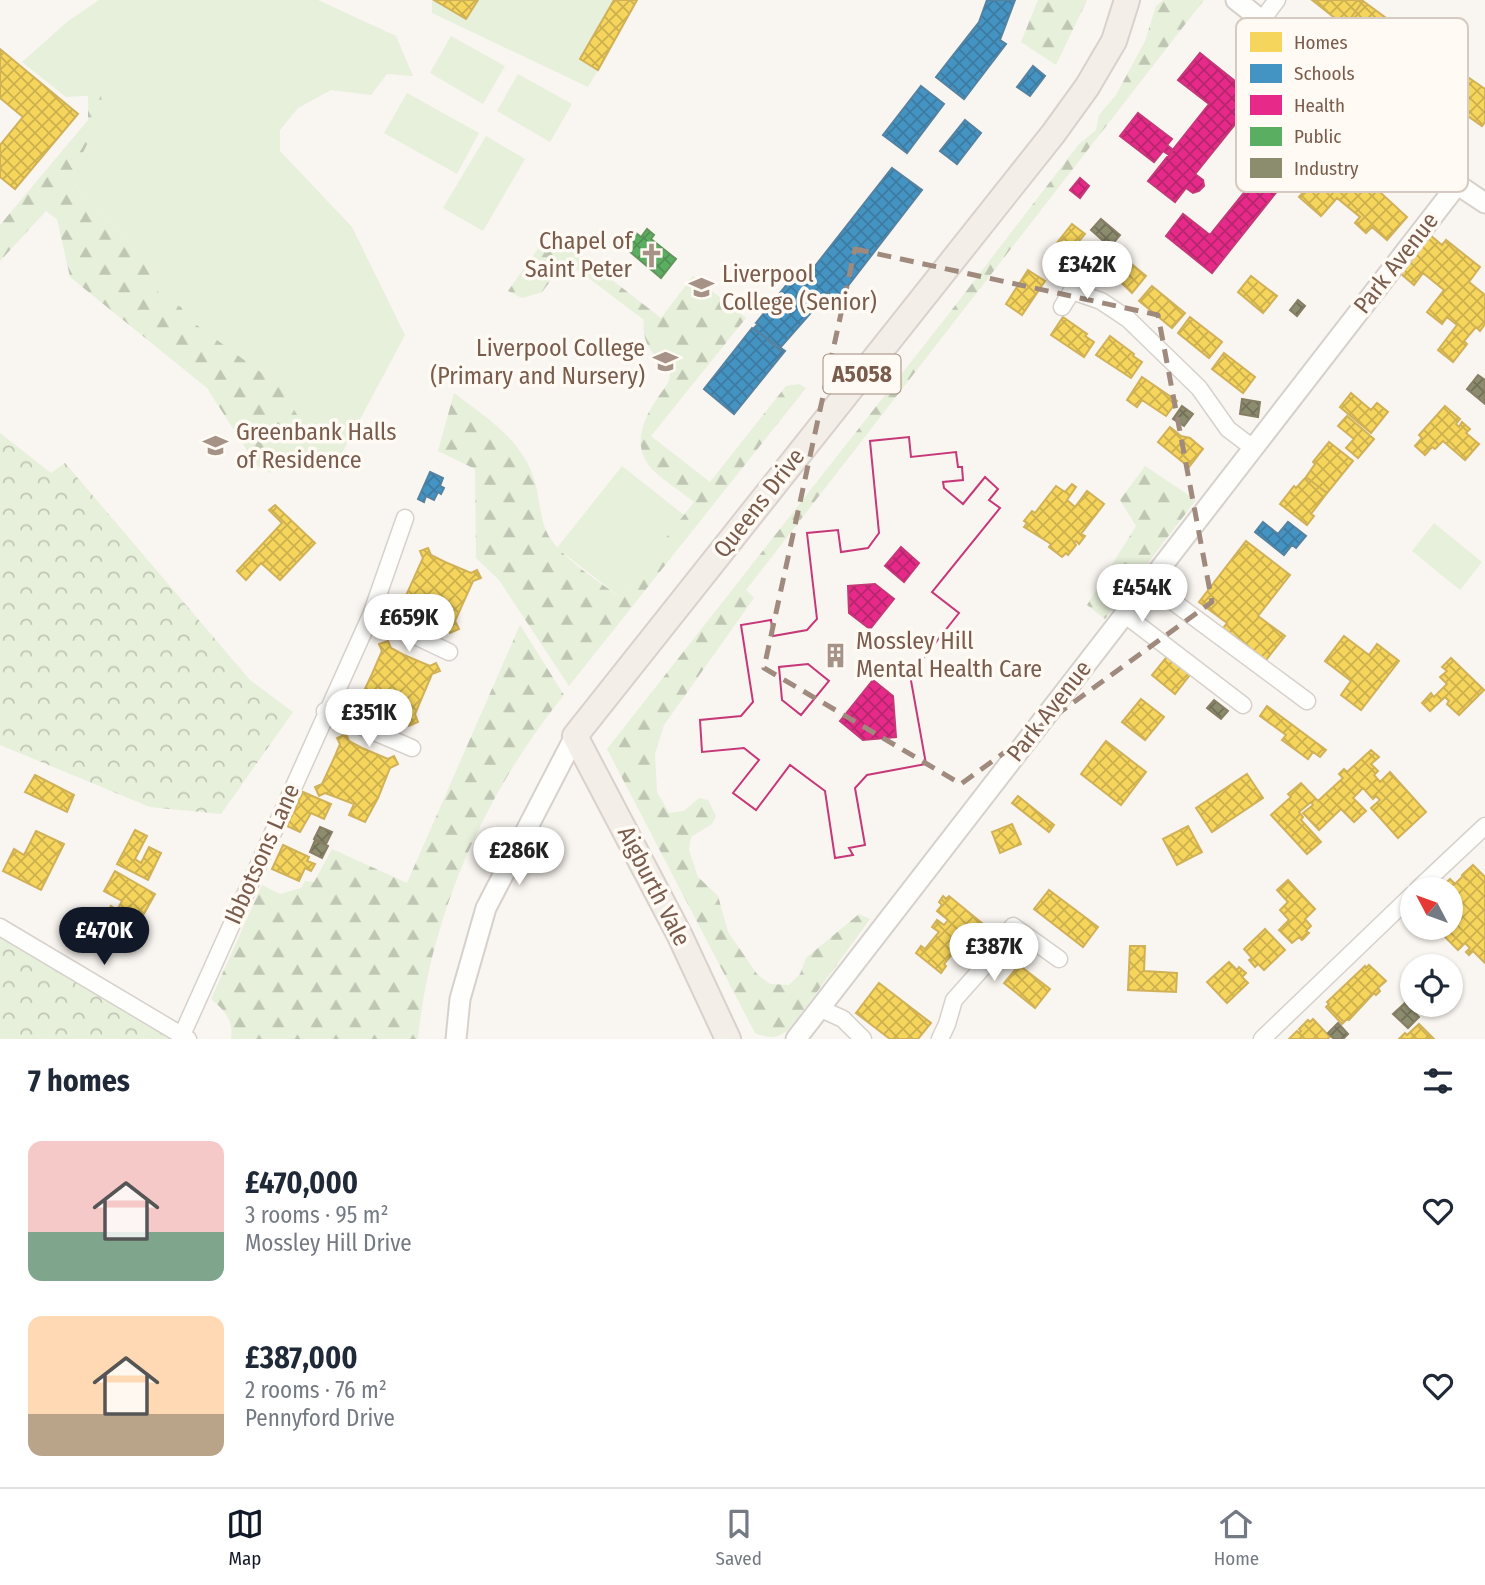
<!DOCTYPE html>
<html lang="en">
<head>
<meta charset="utf-8">
<style>
	:root { --surface:#fff; --page:#f6f6f7; --text:#1f2937; --muted:#747a83; --line:#e0e1e3; --accent:#111827 }
	body { margin:0; font-family:"Fira Sans Condensed",sans-serif; background:var(--page); color:var(--text); height:100vh; display:flex; flex-direction:column; font-size:26px; white-space:nowrap }
	* { box-sizing:border-box; margin:0 }
	p { font-size:23px; color:var(--muted) }
	.icon { flex:none; width:38px; height:38px; fill:none; stroke:currentColor; stroke-width:2; stroke-linecap:round; stroke-linejoin:round }
	.map { position:relative; height:1039px; overflow:hidden }
	.sheet { display:flex; flex-direction:column; background:var(--surface); flex:1 }
	.sheet>* { flex:none }
	.needle { width:46px; rotate:311deg }
	.controls { position:absolute; left:1400px; top:877px; display:grid; gap:14px }
	.controls a { display:grid; place-items:center; width:63px; height:63px; border-radius:50%; background:var(--surface); box-shadow:0 2px 5px #0004; font-size:35px }
	.price { position:absolute; translate:-50% -60px; padding:0 16px; border-radius:24px; background:#fff; color:#222; font-size:23px; line-height:46px; filter:drop-shadow(0 2px 4px #0008) }
	.price::after { content:''; position:absolute; left:50%; top:42px; width:21px; height:16px; margin-left:-10px; background:inherit; clip-path:polygon(0 0,100% 0,50% 100%) }
	.price.current { background:var(--accent); color:#fff }
	ul { padding:0; list-style:none }
	li { display:flex; align-items:center; gap:21px; height:175px; padding:0 28px }
	li span { display:grid; place-items:center; flex:none; width:196px; height:140px; border-radius:14px; color:#555 }
	li>.icon { margin-inline-start:auto }
	span .icon { width:84px; height:84px; fill:#fffc; stroke-width:1 }
	li b { font-size:30px }
	h2 { display:flex; justify-content:space-between; align-items:center; height:84px; padding:0 28px; font-size:30px }
	.dock { display:flex; justify-content:space-around; align-items:center; height:98px; border-top:2px solid var(--line); background:var(--surface); font-size:19px; color:var(--muted) }
	.dock a { display:grid; justify-items:center; gap:4px }
	.dock .current { color:var(--accent) }
	.map>svg:first-child { display:block }
</style>
</head>
<body>
<div class="map">
<svg width="1485" height="1039" viewBox="0 0 1485 1039">
	<defs>
		<pattern id="forest-firs" width="22" height="20" patternUnits="userSpaceOnUse" patternTransform="scale(1.75)"><rect width="22" height="20" fill="#e7f0db"/><path d="M5 1l3.5 6h-7zM16 11l3.5 6h-7z" fill="#c0c6b4"/></pattern>
		<pattern id="park-crowns" width="20" height="18" patternUnits="userSpaceOnUse" patternTransform="scale(1.75)"><rect width="20" height="18" fill="#e7f0db"/><path d="M2 6a3 3 0 1 1 6 0M12 15a3 3 0 1 1 6 0" fill="none" stroke="#c0c6b4"/></pattern>
		<pattern id="homes-cross-hatch" width="8" height="8" patternUnits="userSpaceOnUse" patternTransform="scale(1.75)"><rect width="8" height="8" fill="#f6d55c"/><path d="M0 0l8 8M0 8l8-8" fill="none" stroke="#ccb04e"/></pattern>
		<pattern id="schools-cross-hatch" width="8" height="8" patternUnits="userSpaceOnUse" patternTransform="scale(1.75)"><rect width="8" height="8" fill="#4393c3"/><path d="M0 0l8 8M0 8l8-8" fill="none" stroke="#3d7ba1"/></pattern>
		<pattern id="health-cross-hatch" width="8" height="8" patternUnits="userSpaceOnUse" patternTransform="scale(1.75)"><rect width="8" height="8" fill="#e7298a"/><path d="M0 0l8 8M0 8l8-8" fill="none" stroke="#b6266d"/></pattern>
		<pattern id="public-cross-hatch" width="8" height="8" patternUnits="userSpaceOnUse" patternTransform="scale(1.75)"><rect width="8" height="8" fill="#5aae61"/><path d="M0 0l8 8M0 8l8-8" fill="none" stroke="#4f9152"/></pattern>
		<pattern id="industry-cross-hatch" width="8" height="8" patternUnits="userSpaceOnUse" patternTransform="scale(1.75)"><rect width="8" height="8" fill="#8c8c6e"/><path d="M0 0l8 8M0 8l8-8" fill="none" stroke="#727058"/></pattern>
	</defs>
	<rect width="100%" height="100%" fill="#f9f5f0"/>
	<!-- green -->
	<path fill="#e7f0db" d="M99 0H318L396 36 413 76 387 74 371 95 331 90 298 108 280 130V151L352 227 405 335 333 470 280 463 300 420 183 315 181 308 160 295 152 285 150 269 118 229 85 200 71 177 102 112 101 95 66 97 22 62 67 22Z
		M432 0 466 19 478 0H614L580 59 598 70 588 87 432 13Z
		M451 36 505 66 483 104 430 73Z
		M518 74 572 104 550 142 497 111Z
		M407 93 479 133 457 174 384 133Z
		M486 136 525 159 483 231 443 208Z
		M622 466 684 515 620 597 557 548Z
		M1434 523 1482 562 1460 590 1412 551Z"/>
	<!-- forest -->
	<path fill="url(#forest-firs)" d="M1038 0H1087L1056 65 1021 42Z
		M1163 0H1204L746 590 754 598 664 725 655 754 657 792 669 813 684 811 699 798 708 800 716 816 712 824 691 837 689 850 698 877 718 896 728 932 757 974 770 984 789 985 800 974 806 958 859 914 870 919 790 1029C775 1039 772 1039 755 1033L607 749 944 320 1079 144 1096 130 1099 115 1116 95 1145 41 1156 6Z
		M88 94 101 95 103 112 71 177 85 200 118 229 150 269 152 285 160 294 182 308 183 315 281 387 300 420 280 463 270 473 257 466 207 388 70 277 57 219 46 211 0 261V225L88 120Z
		M562 241 661 318 693 276 746 318 651 436 710 482 786 386 799 384 806 388 569 686 499 580 476 558 475 469 438 451 454 393C487 418 523 440 535 482 540 500 540 523 550 538 565 560 598 581 620 597L694 502C682 492 667 483 655 472 631 450 641 422 657 399 663 389 671 383 670 371 654 355 641 344 644 320L566 261 542 292 522 298 508 291 542 243 552 246Z
		M1145 466 1196 500 1105 619 1087 605 1136 526 1120 500Z
		M520 625 564 695C486 791 430 915 418 1039H231C234 1020 224 1010 211 999L262 885 280 894 301 888 305 881 314 882 332 849 407 883Z"/>
	<!-- park -->
	<path fill="url(#park-crowns)" d="M0 433 51 473 65 463 250 680 293 712 221 814 150 807 0 745Z
		M0 933 176 1039H0Z"/>
	<!-- homes -->
	<path fill="url(#homes-cross-hatch)" stroke="#d1b158" stroke-width="2" d="M434 0H478L466 19Z
		M614 0H637L598 70 580 59Z
		M1312 0H1361L1363 1 1345 26Z
		M1363 1 1397 26 1379 51 1345 26Z
		M0 49 78 114 15 189 0 177V145L23 117 0 98Z
		M1459 71 1485 89V122L1482 126 1455 107 1465 93 1450 84Z
		M1325 167 1341 180 1351 167 1362 176 1366 171 1374 178 1370 183 1407 217 1387 240 1372 227 1366 233 1355 223 1360 217 1337 198 1321 216 1299 197Z
		M1072 224 1085 234 1061 263 1049 253Z
		M1430 235 1442 245 1446 240 1480 267 1469 282 1485 295V324L1480 331 1476 327 1464 341 1467 344 1453 362 1438 350 1457 325 1447 317 1442 324 1427 312 1444 290 1423 273 1414 285 1400 273Z
		M1117 252 1146 276 1132 293 1104 266Z
		M1028 270 1045 281 1022 315 1006 304Z
		M1251 276 1277 296 1263 313 1238 292Z
		M1152 286 1185 313 1172 328 1139 301Z
		M1063 317 1087 334 1085 336 1094 342 1084 357 1051 335Z
		M1190 317 1222 342 1209 358 1178 333Z
		M1110 336 1134 354 1133 356 1142 362 1131 378 1096 355Z
		M1224 353 1255 377 1243 393 1212 369Z
		M1142 377 1177 401 1166 416 1142 400 1137 407 1127 400Z
		M1351 393 1371 410 1377 403 1388 412 1371 433 1340 407Z
		M1445 406 1460 419 1456 424 1459 427 1462 422 1470 429 1466 433 1479 444 1465 460 1443 441 1435 449 1432 447 1425 455 1415 446 1422 438 1419 435Z
		M1347 416 1374 439 1358 458 1346 448 1354 439 1338 426Z
		M1170 427 1181 436 1190 438 1203 449 1189 467 1158 442Z
		M1329 442 1353 461 1327 493 1306 477 1315 464 1313 462Z
		M1306 477 1327 493 1311 514 1314 516 1307 525 1280 504 1294 486 1296 488Z
		M1072 484 1076 487 1067 500 1075 507 1087 491 1104 504 1081 534 1085 536 1079 544 1076 541 1074 543 1076 545 1068 555 1066 553 1062 557 1049 547 1051 544 1024 527 1027 523 1024 521 1032 511 1035 513 1056 486 1065 492Z
		M275 505 315 543 280 580 261 563 246 580 237 571 282 523 269 510Z
		M1246 541 1290 575 1258 616 1285 636 1266 660 1223 628 1227 623 1199 602Z
		M428 548 431 555 445 562 471 573 477 570 481 578 473 581 455 621 459 629 450 633 446 624 436 620 437 618 408 607 401 609 398 600 405 598 418 569 423 558 420 551Z
		M1344 636 1369 655 1377 644 1399 661 1361 710 1341 695 1351 681 1325 661Z
		M388 641 391 648 404 655 430 666 436 663 440 671 432 674 415 714 418 722 409 726 406 717 396 713V711L368 700 361 702 357 693 364 691 372 674 382 651 379 644Z
		M1170 653 1193 671 1175 694 1152 675Z
		M1451 658 1484 690 1459 715 1447 704 1449 701 1445 697 1430 711 1422 703 1431 693 1434 697 1447 684 1440 677 1447 671 1442 667Z
		M1141 699 1164 717 1145 740 1122 722Z
		M1267 706 1326 750 1320 757 1313 752 1308 759 1282 740 1286 735 1260 716Z
		M346 734 349 741 362 748 388 759 394 756 398 764 390 768 378 798 365 822 349 815 354 804 325 793 319 796 315 787 322 784 335 756 340 744 337 738Z
		M1106 741 1146 772 1121 805 1081 774Z
		M1371 750 1379 757 1371 764 1378 771 1374 775 1380 782 1390 772 1426 812 1398 838 1371 808 1380 800 1376 796 1373 799 1363 788 1353 798 1366 811 1354 822 1341 809 1319 830 1303 813 1313 805 1311 802 1299 812 1303 817 1301 820 1321 842 1307 854 1271 815 1291 797 1288 794 1301 783 1318 801 1343 778 1339 774 1344 769 1347 772Z
		M1247 774 1263 798 1212 832 1196 808Z
		M35 775 74 795 67 812 25 792Z
		M303 792 331 804 324 819 311 813 300 832 287 826Z
		M1018 796 1054 825 1049 832 1012 803Z
		M1012 824 1021 844 1000 853 992 832Z
		M1188 826 1202 852 1177 865 1163 839Z
		M135 830 147 836 135 859 141 863 149 847 161 853 148 880 117 864Z
		M36 831 64 844 41 890 3 871 14 849 24 855Z
		M283 845 309 857 307 861 315 864 311 871 305 868 299 881 272 869Z
		M1473 865 1485 877V963L1473 951 1469 955 1466 952 1470 948 1465 943 1458 950 1444 936 1451 928V889H1440L1450 879 1455 884 1463 876 1467 880 1462 875Z
		M115 871 155 894 141 919 145 922 136 938 103 919 111 906 117 910 122 901 104 891Z
		M1288 880 1315 909 1305 919 1311 926 1306 931 1309 933 1302 940 1299 937 1292 943 1279 930 1289 920 1280 910 1288 902 1277 890Z
		M1049 890 1098 927 1083 947 1034 909Z
		M943 896 946 899 949 896 988 928 986 930 989 933 976 944 963 933 960 937 968 943 962 951 958 947 944 964 946 966 941 973 916 953 921 946 925 949 939 932 932 927 937 920 944 925 948 920 937 911 942 905 939 902Z
		M1265 929 1285 950 1264 970 1258 964 1255 967 1249 960 1252 958 1244 949Z
		M1130 946H1145L1144 971 1177 973 1176 992 1128 990Z
		M1229 962 1237 970 1239 967 1246 973 1242 977 1248 983 1227 1003 1207 982Z
		M1019 965 1050 989 1035 1008 1004 983Z
		M1369 965 1386 981 1378 988 1380 991 1376 995 1374 993 1349 1020 1347 1019 1342 1024 1326 1007 1329 1004 1327 1002 1365 966 1366 968Z
		M879 983 931 1023 918 1039H890L856 1013Z
		M1313 1019 1330 1037 1327 1039H1289L1297 1031 1299 1033 1301 1031 1299 1029 1308 1020 1310 1022Z
		M1419 1024 1434 1039H1399L1405 1033 1407 1035Z"/>
	<!-- schools -->
	<path fill="url(#schools-cross-hatch)" stroke="#5482a0" stroke-width="2" d="M987 0H1015L1000 40 1006 44 964 99 936 77 979 22Z
		M1033 66 1045 76 1030 96 1017 87Z
		M921 86 944 104 907 153 883 135Z
		M965 120 981 133 957 164 940 151Z
		M892 168 922 190 837 300 828 292 817 309 815 308 779 349 782 352 754 328 758 324 756 323 788 283 791 284 802 270 808 275Z
		M752 328 785 351 734 414 704 389Z
		M430 472 443 478 440 486 444 488 441 494 438 492 434 500 426 496 424 502 418 499Z
		M1263 522 1278 534 1288 522 1306 536 1296 548 1292 545 1284 555 1255 532Z"/>
	<!-- health -->
	<path fill="url(#health-cross-hatch)" stroke="#c63878" stroke-width="2" fill-rule="evenodd" d="M1200 53 1240 85 1245 79 1249 78 1258 86 1260 92 1256 97 1274 112 1277 108 1321 142 1315 150 1329 161 1316 178 1298 165 1212 273 1166 236 1183 214 1210 235 1276 153 1261 141 1254 150 1243 141 1249 133 1236 123 1195 174 1203 180 1204 186 1199 191 1193 193 1186 188 1175 202 1148 181 1209 104 1178 80Z
		M1138 113 1172 139 1167 145 1173 150 1169 155 1163 151 1154 162 1120 136Z
		M1080 178 1089 186 1080 198 1070 190Z
		M909 437 911 457 956 452 958 467H962L963 480 943 482 944 488 963 504 985 477 998 489 989 500 1000 508 932 592 959 613 910 675 926 764 867 775 855 788 865 845 849 848 853 855 835 858 825 791 790 765 756 810 733 793 759 760 744 748 702 752 700 720 741 716 753 702 741 625 771 620 773 636 807 630 817 619 807 533 838 530 841 552 868 548 879 533 870 441ZM901 547 919 563 904 582 885 566ZM875 584 894 599 870 629 849 613 848 586ZM808 664 829 681 801 715 782 700 779 667ZM873 680 893 696 896 737 863 740 840 721Z
		M909 437 911 457 956 452 958 467H962L963 480 943 482 944 488 963 504 985 477 998 489 989 500 1000 508 932 592 959 613 910 675 926 764 867 775 855 788 865 845 849 848 853 855 835 858 825 791 790 765 756 810 733 793 759 760 744 748 702 752 700 720 741 716 753 702 741 625 771 620 773 636 807 630 817 619 807 533 838 530 841 552 868 548 879 533 870 441Z
		M808 664 829 681 801 715 782 700 779 667Z"/>
	<!-- public -->
	<path fill="url(#public-cross-hatch)" stroke="#64955b" stroke-width="2" d="M631 229 641 237 647 229 654 235 651 239 676 259 661 278 629 251 632 248 623 240Z"/>
	<!-- industry -->
	<path fill="url(#industry-cross-hatch)" stroke="#877e64" stroke-width="2" d="M1101 219 1120 235 1110 247 1091 230Z
		M1298 300 1305 306 1297 316 1290 310Z
		M1478 375 1485 380V404L1467 389Z
		M1242 399 1260 402 1258 417 1240 414Z
		M1182 406 1193 414 1184 426 1173 419Z
		M1214 700 1228 711 1221 719 1207 708Z
		M320 827 332 832 326 844 314 839Z
		M315 840 328 846 322 858 310 852Z
		M1405 1003 1419 1017 1408 1028 1393 1014Z
		M1338 1023 1348 1034 1343 1039H1334L1328 1033Z"/>
	<g fill="none" stroke-linecap="round" stroke-linejoin="round">
		<defs>
			<path id="minor" d="M1261 21 1277 0
				M1072 291 1101 301 1128 319 1199 388 1228 429 1253 448
				M1062 307 1081 276
				M1148 583 1307 701
				M1124 614 1243 705
				M371 615 449 652
				M325 711 412 748
				M1418 889 1485 826
				M0 927 188 1039
				M819 1008 843 1019 863 1039
				M182 1035 371 615 405 518
				M940 1039 947 1024 954 1000 994 955 1013 926 1059 959
				M1262 1039 1412 895"/>
			<path id="tertiary" d="M1236 0C1321 65 1394 145 1485 203
				M456 1039 460 999 486 908 575 736
				M796 1039 1457 185"/>
			<path id="primary" d="M728 1039 680 936 575 736 1053 134 1087 87 1114 41 1127 0"/>
		</defs>
		<!-- minor casing -->
		<use href="#minor" stroke="#d7d1cb" stroke-width="19"/>
		<!-- tertiary casing -->
		<use href="#tertiary" stroke="#d7d1cb" stroke-width="23"/>
		<!-- primary casing -->
		<use href="#primary" stroke="#dad1cc" stroke-width="28"/>
		<!-- minor -->
		<use href="#minor" stroke="#fefefd" stroke-width="16"/>
		<!-- tertiary -->
		<use href="#tertiary" stroke="#fefefd" stroke-width="19"/>
		<!-- primary -->
		<use href="#primary" stroke="#f3eee8" stroke-width="24"/>
	</g>
	<!-- marked area -->
	<path fill="none" stroke="#9f8a7d" stroke-width="5" stroke-dasharray="14 9" stroke-linejoin="round" d="M855 249 1158 315 1212 602 961 784 764 668Z"/>
	<!-- icons -->
	<defs>
		<symbol id="church-bare" viewBox="-9 -9 18 18"><path d="M-1.2-6h2.4v3.5h3.3v2.4h-3.3V6h-2.4V-.1h-3.3v-2.4h3.3Z" fill="#a69286" stroke="#fffaf3" stroke-width="2.5" paint-order="stroke"/></symbol>
		<symbol id="school-bare" viewBox="-9 -9 18 18"><path d="M0-5L7-2L0 1L-7-2ZM-4 1L0 2.5L4 1V4Q0 6-4 4Z" fill="#a69286" stroke="#fffaf3" stroke-width="2.5" paint-order="stroke"/></symbol>
		<symbol id="university-bare" viewBox="-9 -9 18 18"><path d="M0-5L7-2L0 1L-7-2ZM-4 1L0 2.5L4 1V4Q0 6-4 4Z" fill="#a69286" stroke="#fffaf3" stroke-width="2.5" paint-order="stroke"/></symbol>
		<symbol id="building-bare" viewBox="-9 -9 18 18"><path d="M-4-6H4V6H1V3H-1V6H-4ZM-2.5-4.3h1.7v1.8h-1.7ZM.8-4.3h1.7v1.8H.8ZM-2.5-1h1.7V.8h-1.7ZM.8-1h1.7V.8H.8Z" fill="#a69286" stroke="#fffaf3" stroke-width="2.5" paint-order="stroke"/></symbol>
	</defs>
	<g fill-rule="evenodd">
		<use href="#church-bare" x="634" y="238" width="35" height="35"/>
		<use href="#school-bare" x="684" y="270" width="35" height="35"/>
		<use href="#school-bare" x="648" y="344" width="35" height="35"/>
		<use href="#university-bare" x="198" y="428" width="35" height="35"/>
		<use href="#building-bare" x="818" y="638" width="35" height="35"/>
	</g>
	<g text-anchor="middle" stroke-width="7" stroke-linejoin="round" paint-order="stroke">
		<!-- shield labels -->
		<rect fill="#fffaf3" stroke="#a28b7f" stroke-width="2" x="823.5" y="354.5" width="77" height="39" rx="5"/>
		<g font-size="23" font-weight="bold" fill="#7a5c4d">
			<text x="862" y="382">A5058</text>
		</g>
		<!-- poi labels -->
		<g font-size="24" fill="#7a5c4d" stroke="#fffaf3" text-anchor="start">
			<text x="632" y="249" text-anchor="end">Chapel of<tspan x="632" dy="28">Saint Peter</tspan></text>
			<text x="722" y="282">Liverpool<tspan x="722" dy="28">College (Senior)</tspan></text>
			<text x="645" y="356" text-anchor="end">Liverpool College<tspan x="645" dy="28">(Primary and Nursery)</tspan></text>
			<text x="236" y="440">Greenbank Halls<tspan x="236" dy="28">of Residence</tspan></text>
			<text x="856" y="649">Mossley Hill<tspan x="856" dy="28">Mental Health Care</tspan></text>
		</g>
		<!-- street labels -->
		<g font-size="24" fill="#7a5c4d" stroke="#fffaf3">
			<text transform="translate(1396 263) rotate(-52)" y="8">Park Avenue</text>
			<text transform="translate(759 503) rotate(-52)" y="8">Queens Drive</text>
			<text transform="translate(1049 711) rotate(-52)" y="8">Park Avenue</text>
			<text transform="translate(262 854) rotate(-66)" y="8">Ibbotsons Lane</text>
			<text transform="translate(654 886) rotate(63)" y="8">Aigburth Vale</text>
		</g>
	</g>
	<!-- legend -->
	<rect x="1236" y="18" width="232" height="174" rx="10" fill="#fffaf3" stroke="#d7cbc1" stroke-width="2"/>
	<rect x="1250" y="32" width="32" height="20" fill="#f6d55c"/>
	<rect x="1250" y="64" width="32" height="19" fill="#4393c3"/>
	<rect x="1250" y="95" width="32" height="20" fill="#e7298a"/>
	<rect x="1250" y="127" width="32" height="19" fill="#5aae61"/>
	<rect x="1250" y="158" width="32" height="20" fill="#8c8c6e"/>
	<g font-size="19" fill="#7a5c4d">
		<text x="1294" y="49">Homes</text>
		<text x="1294" y="80">Schools</text>
		<text x="1294" y="112">Health</text>
		<text x="1294" y="143">Public</text>
		<text x="1294" y="175">Industry</text>
	</g>
</svg>
<div class="controls">
<a><svg class="needle" viewBox="-14 -14 28 28"><path d="M0-13l5 13h-10z" fill="#e53935"/><path d="M0 13l5-13h-10z" fill="#747a83"/></svg></a>
<a><svg class="icon" aria-label="locate" viewBox="0 0 24 24"><circle cx="12" cy="12" r="6"/><path d="M12 2v4M12 18v4M2 12h4M18 12h4"/></svg></a>
</div>
<b class="price" style="left:1087px;top:301px">£342K</b>
<b class="price" style="left:1142px;top:624px">£454K</b>
<b class="price" style="left:409px;top:654px">£659K</b>
<b class="price" style="left:369px;top:749px">£351K</b>
<b class="price" style="left:519px;top:887px">£286K</b>
<b class="price current" style="left:104px;top:967px">£470K</b>
<b class="price" style="left:994px;top:983px">£387K</b>
</div>
<section class="sheet">
<h2>7 homes<svg class="icon" aria-label="filters" viewBox="0 0 24 24"><path d="M4 7h16M4 17h16"/><circle cx="9" cy="7" r="2"/><circle cx="15" cy="17" r="2"/></svg></h2>
<ul>
<li><span style="background:linear-gradient(#f6c9c9 65%,#7fa58c 0)"><svg class="icon" aria-label="home" viewBox="0 0 24 24"><path d="M3 11l9-7 9 7M6 9v11h12V9"/></svg></span><div><b>£470,000</b><p>3 rooms · 95 m²</p><p>Mossley Hill Drive</p></div><svg class="icon" aria-label="heart" viewBox="0 0 24 24"><path d="M12 20l-8-8c-3-5 5-10 8-4 3-6 11-1 8 4z"/></svg></li>
<li><span style="background:linear-gradient(#ffd9b3 70%,#b9a48a 0)"><svg class="icon" aria-label="home" viewBox="0 0 24 24"><path d="M3 11l9-7 9 7M6 9v11h12V9"/></svg></span><div><b>£387,000</b><p>2 rooms · 76 m²</p><p>Pennyford Drive</p></div><svg class="icon" aria-label="heart" viewBox="0 0 24 24"><path d="M12 20l-8-8c-3-5 5-10 8-4 3-6 11-1 8 4z"/></svg></li>
</ul>
</section>
<nav class="dock">
<a class="current"><svg class="icon" aria-label="map" viewBox="0 0 24 24"><path d="M3 6l6-2 6 2 6-2v14l-6 2-6-2-6 2zM9 4v14M15 6v14"/></svg>Map</a>
<a><svg class="icon" aria-label="saved" viewBox="0 0 24 24"><path d="M7 4h10v16l-5-4-5 4z"/></svg>Saved</a>
<a><svg class="icon" aria-label="home" viewBox="0 0 24 24"><path d="M3 11l9-7 9 7M6 9v11h12V9"/></svg>Home</a>
</nav>
</body>
</html>
